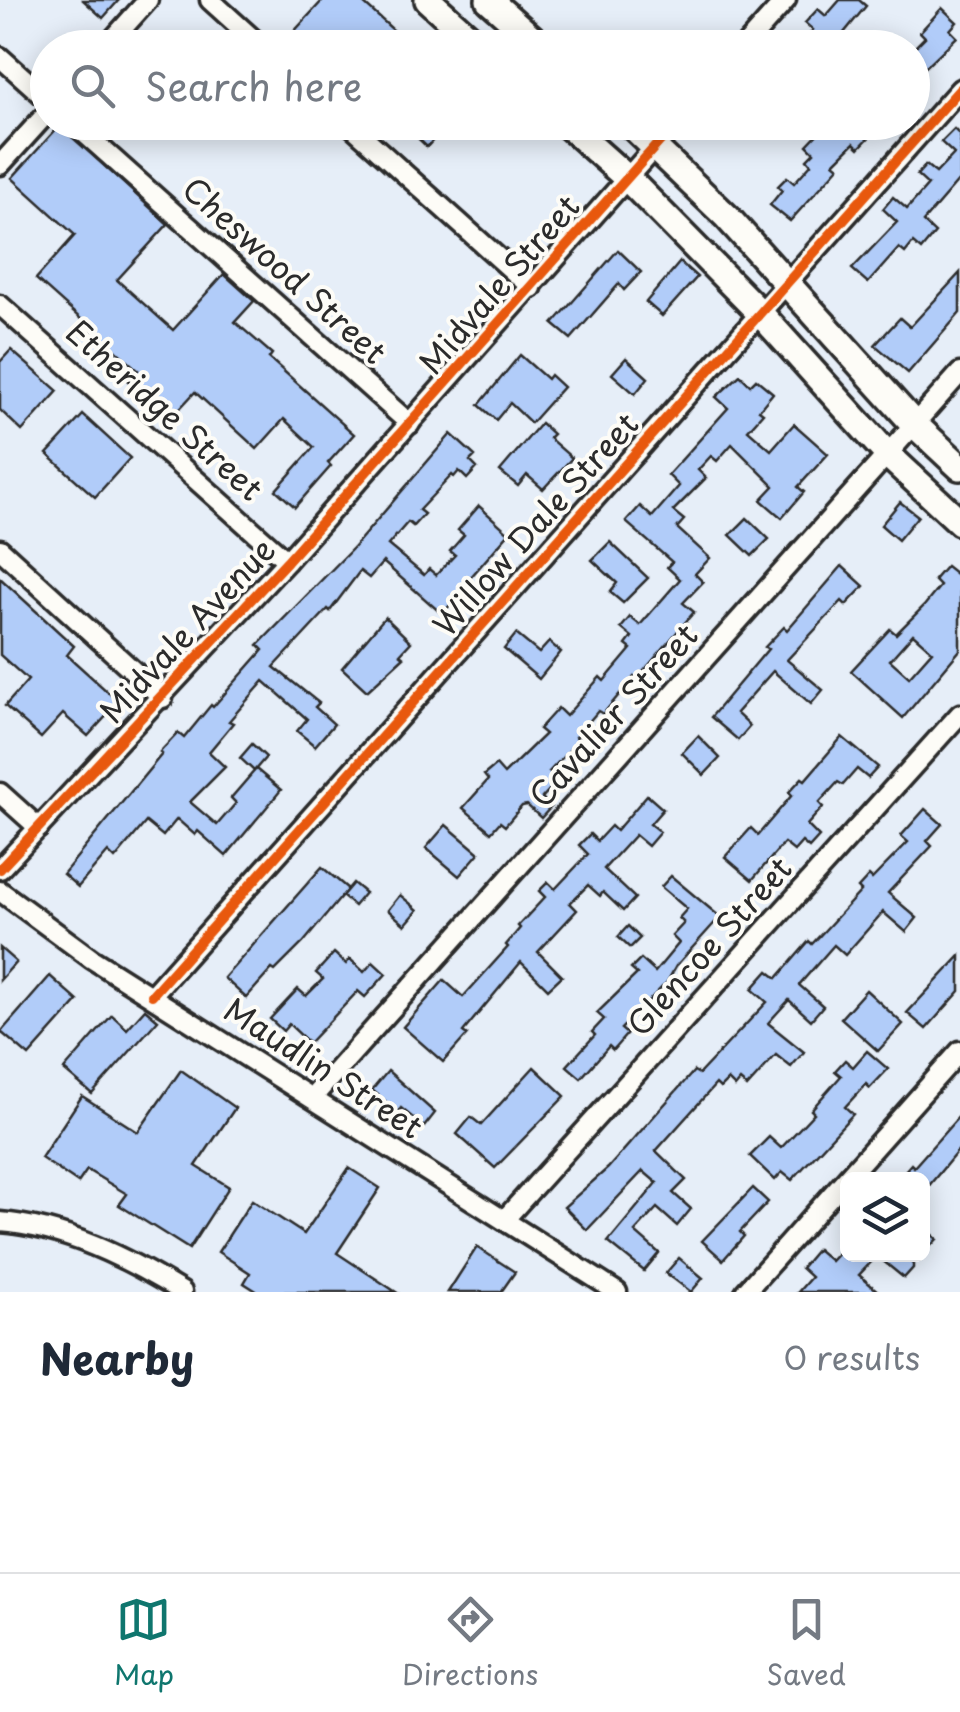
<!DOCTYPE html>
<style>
body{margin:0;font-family:"Playpen Sans",sans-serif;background:#f6f6f7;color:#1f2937}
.controls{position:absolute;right:30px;bottom:30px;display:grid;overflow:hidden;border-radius:15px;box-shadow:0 5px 25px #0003}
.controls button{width:90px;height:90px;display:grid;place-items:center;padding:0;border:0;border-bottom:2px solid #e0e1e3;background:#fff;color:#1f2937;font:50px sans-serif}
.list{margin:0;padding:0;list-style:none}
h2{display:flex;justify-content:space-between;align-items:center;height:130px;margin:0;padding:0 40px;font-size:42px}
h2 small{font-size:32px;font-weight:400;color:#747a83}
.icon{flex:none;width:55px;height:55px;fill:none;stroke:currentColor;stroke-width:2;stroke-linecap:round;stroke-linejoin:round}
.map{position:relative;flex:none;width:960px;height:1292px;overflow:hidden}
.search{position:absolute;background:#fff;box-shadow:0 5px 25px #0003;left:30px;right:30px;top:30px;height:110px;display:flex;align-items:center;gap:25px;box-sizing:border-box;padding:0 35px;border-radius:55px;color:#747a83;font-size:38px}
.sheet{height:280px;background:#fff}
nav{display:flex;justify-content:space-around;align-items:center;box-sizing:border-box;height:140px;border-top:2px solid #e0e1e3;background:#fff;font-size:28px;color:#747a83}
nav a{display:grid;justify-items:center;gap:5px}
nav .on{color:#0f766e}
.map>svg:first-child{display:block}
.building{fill:#b1ccf9;stroke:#2b2b2b;stroke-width:2.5;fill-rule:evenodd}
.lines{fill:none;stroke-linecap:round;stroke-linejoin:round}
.street-casing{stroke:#2b2b2b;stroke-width:25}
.secondary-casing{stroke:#2b2b2b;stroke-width:32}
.street{stroke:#fdfcf7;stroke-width:18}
.secondary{stroke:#fdfcf7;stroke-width:25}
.cycleway-casing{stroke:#fdfcf7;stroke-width:16}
.cycleway{stroke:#e8590c;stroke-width:10}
.labels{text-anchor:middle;stroke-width:8;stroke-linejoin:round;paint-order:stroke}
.street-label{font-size:32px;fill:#2b2b2b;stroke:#fdfcf7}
</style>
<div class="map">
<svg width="960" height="1292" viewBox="0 0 960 1292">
<rect width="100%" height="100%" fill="#e6eef8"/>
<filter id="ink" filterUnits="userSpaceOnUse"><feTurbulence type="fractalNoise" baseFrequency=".01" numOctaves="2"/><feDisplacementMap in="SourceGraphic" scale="20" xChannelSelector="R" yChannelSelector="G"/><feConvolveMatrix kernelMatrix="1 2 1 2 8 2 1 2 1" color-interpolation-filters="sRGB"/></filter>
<g filter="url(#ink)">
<g class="building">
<path d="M83 0H119L103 18Z"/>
<path d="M323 0H360L413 48H303L290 36Z"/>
<path d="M840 0H859L866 6 844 33 849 38 839 48H798L813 30 805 23 818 9 826 16Z"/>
<path d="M942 8 957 22 950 30 957 37 912 80V50L925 37 920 32Z"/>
<path d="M401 122H449L427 147Z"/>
<path d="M732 122H764L751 138Z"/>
<path d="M846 122H870L877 129 859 148 854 143 834 163 839 167 790 221 770 205 782 190 778 186 787 177 794 183 811 164 807 159 814 152 807 145 826 125 835 134Z"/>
<path d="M60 125 168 224 117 280 173 330 224 274 254 301 235 322 272 354 269 358 354 434 328 463 331 466 295 507 276 490 314 447 284 419 257 449 195 392 170 419 128 381 138 370 36 279 75 235 12 178Z"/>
<path d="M954 129 960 135V179L923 222 935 233 921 250 913 243 905 253 899 248 868 283 852 269 897 222 883 209 893 197 907 209 928 185 917 175 926 165 936 173 954 154 941 142Z"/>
<path d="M618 250 641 272 624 290 619 284 571 339 553 324Z"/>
<path d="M680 262 697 277 662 316 646 302Z"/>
<path d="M960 273V313L908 373 875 345 900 318 910 327Z"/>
<path d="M11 350 58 391 22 431 0 410V362Z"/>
<path d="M520 355 547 379 550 375 563 387 531 423 510 403 496 420 479 405Z"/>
<path d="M626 358 648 378 635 394 612 374Z"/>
<path d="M740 375 750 385 756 379 773 393 759 410 763 413 748 430 771 450 794 424 828 454 798 487 804 492 782 518 761 500 774 486 732 444 717 461 711 456 698 470 706 478 673 511 684 520 677 528 710 558 695 574 703 582 683 603 694 612 637 679 634 677 603 714 598 711 576 737 579 740 549 772 558 780 542 798 551 807 541 818 527 805 522 806 505 826 500 822 491 832 463 808 488 780 484 775 496 765 504 774 545 734 539 729 558 708 566 716 600 677 604 681 631 649 626 645 632 637 621 628 630 617 640 625 680 579 667 567 672 562 626 522 640 506 652 517 679 486 668 475 728 408 716 397Z"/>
<path d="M83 415 130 458 95 497 47 454Z"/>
<path d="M541 423 553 434 549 438 572 458 543 489 527 475 518 486 500 471Z"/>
<path d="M451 434 475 456 470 461 477 468 467 479 459 471 454 477 452 475 419 510 424 514 413 526 408 522 388 545 424 575 429 569 436 575 455 555 450 551 464 535 458 530 479 506 509 533 457 593 459 595 442 614 383 562 369 578 360 571 330 611 328 609 274 667 319 703 315 707 334 724 315 746 297 731 307 719 264 681 229 721 233 723 209 752 225 767 190 802 217 825 236 803 231 798 256 769 281 790 226 856 198 831 195 835 177 819 163 836 146 822 115 859 108 852 78 887 63 874 162 754 160 752 178 733 184 738 211 705 213 707 263 650 258 645 353 548Z"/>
<path d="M900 502 918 516 898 540 881 525Z"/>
<path d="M747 518 769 539 752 556 730 535Z"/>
<path d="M610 542 648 578 623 603 610 592 617 583 592 560Z"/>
<path d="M842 566 864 586 846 605 842 601 787 660 823 690 811 704 773 671 736 713 750 726 738 740 711 717 768 649 765 647 784 627 787 630Z"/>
<path d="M946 566 960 577V650L903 718 851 671 890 629 896 634 924 606 940 586 934 580ZM913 634 932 651 909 677 890 660Z"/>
<path d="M0 578 74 646 67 655 119 702 88 736 63 714 41 738 5 706 28 680 0 655Z"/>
<path d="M385 617 411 642 400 654 404 657 367 691 342 668Z"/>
<path d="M516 634 539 653 549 642 561 652 539 679 504 649Z"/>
<path d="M698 736 720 758 704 775 682 753Z"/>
<path d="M842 737 878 767 868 778 857 769 843 785 838 782 819 803 823 807 807 825 819 837 809 848 802 842 794 851 784 843 752 880 725 857 751 828 758 835 792 795 789 792 802 778 805 780Z"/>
<path d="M252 744 266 757 254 771 240 758Z"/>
<path d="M647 795 663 809 650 824 660 832 648 846 635 835 604 869 635 898 623 911 603 892 600 896 588 885 570 903 577 910 538 952 562 976 548 989 521 962 463 1032 467 1035 443 1062 403 1027 444 980 463 997 508 947 506 945 520 928 518 926 545 897 539 891 548 882 555 889 588 854 579 845 590 834 597 841 611 826 616 831Z"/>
<path d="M925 809 942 824 927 841 932 846 888 893 917 918 906 932 883 912 845 955 834 945 799 985 823 1006 811 1020 789 1000 768 1023 804 1052 791 1067 776 1055 747 1087 740 1081 735 1087 728 1080 720 1088 716 1084 656 1151 686 1180 673 1193 691 1209 677 1226 657 1208 635 1232 659 1253 644 1271 608 1242 657 1183 643 1171 587 1230 564 1207 608 1168 694 1071 699 1074 767 1002 752 989 768 971 777 978 809 941 812 944 861 891 858 888 869 876 872 879 908 842 901 836Z"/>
<path d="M446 825 479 853 459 876 426 848Z"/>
<path d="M322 867 348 889 303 943 275 971 272 969 246 998 224 978Z"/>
<path d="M671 876 720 917 676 966 667 982 621 1029 627 1034 613 1050 609 1046 581 1078 567 1066 595 1035 592 1032 604 1019 597 1013 637 974 631 969 641 959 655 972 679 943 672 936 684 923 679 918 687 909 661 887Z"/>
<path d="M353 883 365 893 354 906 342 896Z"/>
<path d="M400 895 418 910 405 925 388 910Z"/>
<path d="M628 926 640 938 630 948 618 937Z"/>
<path d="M0 948 16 962 0 980Z"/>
<path d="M334 953 346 964 350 959 364 972 373 962 386 974 365 997 358 991 309 1043 289 1024 283 1031 270 1019 298 989 306 996 323 979 316 973Z"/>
<path d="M960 956V991L926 1029 907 1013Z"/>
<path d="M50 976 78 1001 29 1056 1 1032Z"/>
<path d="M866 990 903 1024 878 1051 841 1018Z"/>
<path d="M145 1009 158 1020 92 1094 64 1070 112 1015 127 1029Z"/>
<path d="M867 1051 888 1069 870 1088 866 1084 845 1107 853 1114 792 1180 782 1172 775 1180 750 1156 769 1137 781 1148 814 1113 811 1110 841 1076 835 1071 845 1060 853 1067Z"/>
<path d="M534 1067 565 1096 495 1168 457 1134 471 1117 481 1125Z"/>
<path d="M181 1070 235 1108 196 1166 229 1187 189 1249 119 1205 127 1194 87 1170 78 1183 41 1158 82 1096 138 1132Z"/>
<path d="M388 1071 435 1113 424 1127 401 1108 398 1112 372 1090Z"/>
<path d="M960 1115V1148L922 1194V1180H897L911 1164 914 1167Z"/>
<path d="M349 1168 380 1188 337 1253 396 1292H258L244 1283 250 1273 218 1252 252 1200 304 1234Z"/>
<path d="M753 1188 768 1202 740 1232 744 1236 723 1260 702 1241Z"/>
<path d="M922 1226 937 1239 922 1255Z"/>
<path d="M848 1243V1254H902L913 1264V1268L904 1278 877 1256 859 1275 879 1292H798L811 1277 801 1268 817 1249 831 1261Z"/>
<path d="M477 1247 515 1272 501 1292H448Z"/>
<path d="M679 1258 703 1278 691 1292 666 1273Z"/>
</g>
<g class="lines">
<defs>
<g id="street">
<path d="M210 0 263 48"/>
<path d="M105 48 148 0"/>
<path d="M743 48 786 0"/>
<path d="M0 57 48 100"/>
<path d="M72 122 410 424"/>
<path d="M347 122 532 288"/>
<path d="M0 165 48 112"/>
<path d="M0 305 287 561"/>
<path d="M0 549 163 698"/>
<path d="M0 793 39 828"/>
<path d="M0 869 287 561 677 122"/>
<path d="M0 891 92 959 617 1292"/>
<path d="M152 995 960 89"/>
<path d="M312 1098 960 373"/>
<path d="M504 1220 960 714"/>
<path d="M0 1222C65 1227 127 1258 182 1292"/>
<path d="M745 1292 960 1051"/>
</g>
<g id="secondary">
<path d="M428 0 481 48"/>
<path d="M489 0 543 48"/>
<path d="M564 122 627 178 759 312 888 455 960 522"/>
<path d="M628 122 727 217 914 424 960 467"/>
</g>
</defs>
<use href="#street" class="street-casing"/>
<use href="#secondary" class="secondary-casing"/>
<use href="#street" class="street"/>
<use href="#secondary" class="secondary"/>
<defs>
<g id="cycleway">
<path d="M0 869 287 561 677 122"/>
<path d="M152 995 960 89"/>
</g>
</defs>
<use href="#cycleway" class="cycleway-casing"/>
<use href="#cycleway" class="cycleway"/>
</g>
</g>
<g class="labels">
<g class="street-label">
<text transform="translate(284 271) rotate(42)" y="11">Cheswood Street</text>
<text transform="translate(500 285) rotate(-49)" y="11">Midvale Street</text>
<text transform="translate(164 411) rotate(42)" y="11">Etheridge Street</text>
<text transform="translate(536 525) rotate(-48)" y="11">Willow Dale Street</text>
<text transform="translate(188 631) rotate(-47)" y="11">Midvale Avenue</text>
<text transform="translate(614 716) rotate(-48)" y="11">Cavalier Street</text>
<text transform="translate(710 947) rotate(-48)" y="11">Glencoe Street</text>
<text transform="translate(323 1069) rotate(33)" y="11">Maudlin Street</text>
</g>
</g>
</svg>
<div class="controls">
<button><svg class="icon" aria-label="layers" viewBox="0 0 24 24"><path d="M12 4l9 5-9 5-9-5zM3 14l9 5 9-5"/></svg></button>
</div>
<div class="search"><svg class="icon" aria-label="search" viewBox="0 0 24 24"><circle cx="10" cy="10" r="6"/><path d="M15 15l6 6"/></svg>Search here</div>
</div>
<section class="sheet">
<h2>Nearby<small>0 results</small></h2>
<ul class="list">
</ul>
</section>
<nav>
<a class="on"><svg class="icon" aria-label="map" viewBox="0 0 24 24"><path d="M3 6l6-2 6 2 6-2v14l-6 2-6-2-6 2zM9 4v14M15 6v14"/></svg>Map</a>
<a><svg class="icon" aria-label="directions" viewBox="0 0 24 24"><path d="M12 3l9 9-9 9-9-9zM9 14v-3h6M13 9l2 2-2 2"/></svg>Directions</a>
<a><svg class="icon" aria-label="saved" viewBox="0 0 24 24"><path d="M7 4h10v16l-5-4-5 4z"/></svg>Saved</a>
</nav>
